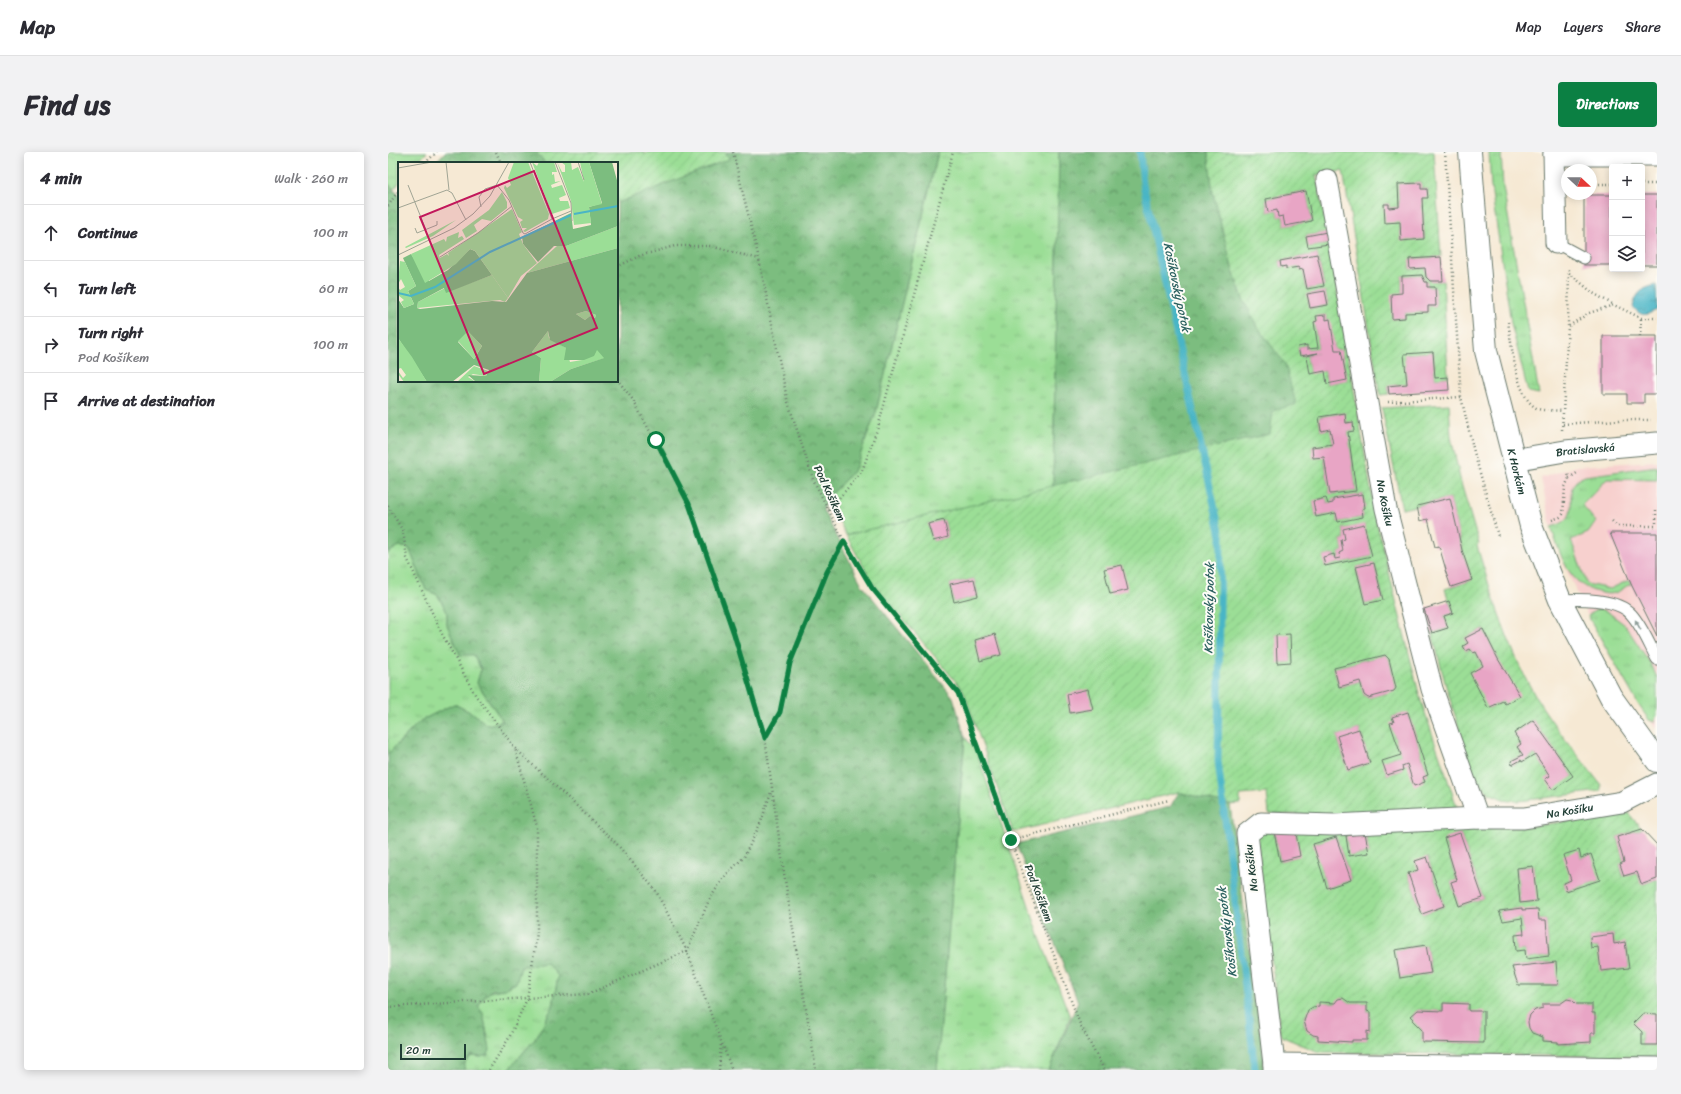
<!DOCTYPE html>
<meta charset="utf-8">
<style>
body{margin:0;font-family:Sriracha,sans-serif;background:#f2f2f3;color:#2b2b33}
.controls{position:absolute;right:12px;top:12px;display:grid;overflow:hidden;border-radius:4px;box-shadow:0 2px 10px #0003}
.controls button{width:36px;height:36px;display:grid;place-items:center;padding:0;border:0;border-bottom:1px solid #e1e1e2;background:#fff;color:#2b2b33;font:20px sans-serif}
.compass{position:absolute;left:1173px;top:12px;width:36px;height:36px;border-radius:50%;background:#fff;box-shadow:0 2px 10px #0003;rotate:112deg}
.scale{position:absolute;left:12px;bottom:10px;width:66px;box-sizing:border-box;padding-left:4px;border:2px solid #1f3d34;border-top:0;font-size:11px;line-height:14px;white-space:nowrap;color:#1f3d34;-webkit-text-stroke:3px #fdfcf7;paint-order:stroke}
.stop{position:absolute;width:12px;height:12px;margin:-9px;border:3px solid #0b8043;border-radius:50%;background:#fff}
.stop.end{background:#0b8043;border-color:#fff;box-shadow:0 1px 4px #0008}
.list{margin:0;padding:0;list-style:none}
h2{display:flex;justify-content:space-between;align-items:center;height:52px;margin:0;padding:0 16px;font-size:17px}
h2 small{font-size:13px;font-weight:400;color:#7c7c81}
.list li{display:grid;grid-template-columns:26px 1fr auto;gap:12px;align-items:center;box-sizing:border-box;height:56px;padding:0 16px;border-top:1px solid #e1e1e2}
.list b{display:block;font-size:15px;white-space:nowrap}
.list p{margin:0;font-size:13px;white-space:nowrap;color:#7c7c81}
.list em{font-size:13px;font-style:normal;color:#7c7c81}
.icon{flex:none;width:22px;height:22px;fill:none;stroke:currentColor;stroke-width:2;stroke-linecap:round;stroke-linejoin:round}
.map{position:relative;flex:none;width:1269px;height:918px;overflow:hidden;border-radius:4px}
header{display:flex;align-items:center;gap:24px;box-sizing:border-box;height:56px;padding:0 20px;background:#fff;border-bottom:1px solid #e1e1e2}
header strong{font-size:19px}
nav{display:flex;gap:22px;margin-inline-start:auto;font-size:14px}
.intro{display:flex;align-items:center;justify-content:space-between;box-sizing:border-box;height:96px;padding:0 24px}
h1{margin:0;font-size:28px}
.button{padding:10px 18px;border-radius:4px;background:#0b8043;color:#fff;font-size:14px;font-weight:700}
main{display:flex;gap:24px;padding:0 24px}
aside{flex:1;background:#fff;border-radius:4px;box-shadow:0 2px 10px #0003}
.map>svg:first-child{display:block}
.built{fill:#f7d0ce}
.grass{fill:url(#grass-tufts);stroke:#5d8e65}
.forest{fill:url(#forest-crowns);stroke:#4e7d5a}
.garden{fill:url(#garden-furrows);stroke:#5d8e65;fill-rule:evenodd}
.water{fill:url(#water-ripples);stroke:#34797d}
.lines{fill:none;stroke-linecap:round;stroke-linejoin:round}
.stream{stroke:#49b5c6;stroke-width:7}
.building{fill:#e8a5c5}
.lane-casing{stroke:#6a796c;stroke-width:13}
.street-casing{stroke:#6a796c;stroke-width:23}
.secondary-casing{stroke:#6a796c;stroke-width:24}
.path{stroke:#6a796c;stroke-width:2.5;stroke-dasharray:1 3;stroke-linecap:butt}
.lane{stroke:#fff;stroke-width:11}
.street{stroke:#fff;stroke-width:21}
.secondary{stroke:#fff;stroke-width:22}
.oneway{fill:#8f9e9a}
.route{stroke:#0b8043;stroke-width:5}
.labels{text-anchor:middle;stroke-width:4;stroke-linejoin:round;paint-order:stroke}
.street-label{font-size:11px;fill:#1f3d34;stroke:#fdfcf7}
.water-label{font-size:12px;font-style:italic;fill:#2c6160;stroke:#fdfcf7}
.inset-river{fill:none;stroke:#49b5c6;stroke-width:2}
.inset-road{fill:none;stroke:#a0a494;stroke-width:1}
.view{fill:#c2185b;fill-opacity:0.15;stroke:#c2185b;stroke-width:2}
.inset-edge{fill:none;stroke:#1f3d34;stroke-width:2}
</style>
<header>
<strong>Map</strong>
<nav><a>Map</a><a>Layers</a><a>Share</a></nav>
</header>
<div class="intro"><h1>Find us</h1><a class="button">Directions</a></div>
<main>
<aside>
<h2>4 min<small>Walk · 260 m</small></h2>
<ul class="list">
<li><svg class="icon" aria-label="ahead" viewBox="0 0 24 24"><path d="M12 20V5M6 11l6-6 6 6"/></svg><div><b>Continue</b></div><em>100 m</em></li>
<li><svg class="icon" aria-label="left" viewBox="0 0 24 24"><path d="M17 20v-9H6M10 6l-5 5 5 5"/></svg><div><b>Turn left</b></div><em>60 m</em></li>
<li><svg class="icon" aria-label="right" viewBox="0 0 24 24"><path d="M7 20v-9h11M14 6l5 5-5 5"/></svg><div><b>Turn right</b><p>Pod Košíkem</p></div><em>100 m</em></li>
<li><svg class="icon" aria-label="arrive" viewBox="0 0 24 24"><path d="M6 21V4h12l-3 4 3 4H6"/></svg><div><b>Arrive at destination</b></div></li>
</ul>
</aside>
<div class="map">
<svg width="1269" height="918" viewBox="0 0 1269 918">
<defs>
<pattern id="grass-tufts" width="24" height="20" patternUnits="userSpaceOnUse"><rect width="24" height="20" fill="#9bde96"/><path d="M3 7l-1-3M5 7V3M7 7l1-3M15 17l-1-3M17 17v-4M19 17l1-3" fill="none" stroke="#85bf82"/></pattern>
<pattern id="forest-crowns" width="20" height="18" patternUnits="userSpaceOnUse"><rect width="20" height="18" fill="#7cbd7f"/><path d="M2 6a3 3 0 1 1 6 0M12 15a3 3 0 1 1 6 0" fill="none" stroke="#659b69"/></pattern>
<pattern id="garden-furrows" width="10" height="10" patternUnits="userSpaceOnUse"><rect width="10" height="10" fill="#9bde96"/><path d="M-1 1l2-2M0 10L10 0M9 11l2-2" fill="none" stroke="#85bf82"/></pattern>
<pattern id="water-ripples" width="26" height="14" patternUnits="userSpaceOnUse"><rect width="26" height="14" fill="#49b5c6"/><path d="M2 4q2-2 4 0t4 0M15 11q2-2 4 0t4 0" fill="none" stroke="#3c94a2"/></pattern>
</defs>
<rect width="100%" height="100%" fill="#fdfcf7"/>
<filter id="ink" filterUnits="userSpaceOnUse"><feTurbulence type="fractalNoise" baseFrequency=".025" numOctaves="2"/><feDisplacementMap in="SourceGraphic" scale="8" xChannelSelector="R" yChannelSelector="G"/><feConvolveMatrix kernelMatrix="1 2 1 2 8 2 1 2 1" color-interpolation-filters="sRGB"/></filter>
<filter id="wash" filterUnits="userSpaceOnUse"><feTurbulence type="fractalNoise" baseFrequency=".012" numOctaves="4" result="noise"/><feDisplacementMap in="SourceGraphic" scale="16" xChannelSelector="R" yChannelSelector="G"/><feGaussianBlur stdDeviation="0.9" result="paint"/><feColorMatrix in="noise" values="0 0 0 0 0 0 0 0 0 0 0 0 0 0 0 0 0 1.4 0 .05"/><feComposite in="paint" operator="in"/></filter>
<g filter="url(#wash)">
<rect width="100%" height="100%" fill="#f6e9d4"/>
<path class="built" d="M1269 309V578L1250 552 1217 496 1200 464 1176 413 1163 375 1153 326 1189 314Z"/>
<g class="grass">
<path d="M0 0H39L29 11H11V31L6 37 0 32Z"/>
<path d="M550 0H671L665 335 458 383 440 346 467 317 488 260Z"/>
<path d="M1101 0H1113L1115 35 1151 242 1140 240 1123 171 1103 35Z"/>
<path d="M1269 314V328L1219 327 1194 353 1208 370 1200 381 1183 388 1199 432 1222 437 1241 428 1243 432C1237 434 1233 439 1227 441 1220 443 1213 441 1206 439 1178 429 1172 400 1163 375 1168 373 1174 372 1178 368 1191 355 1172 333 1197 324Z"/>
<path d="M11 394 21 396 38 438 50 443 59 460V473L86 503 93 517 89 531 115 570 99 573 86 562 66 552 32 569 0 602V401Z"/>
<path d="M1207 458 1212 457 1220 460 1237 473 1264 514 1269 526V563L1266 570 1261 568 1250 552 1200 464Z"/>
<path d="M577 585 589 601 652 786 682 865 661 918H549Z"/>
<path d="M159 811 170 824 165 854 148 886 120 918H76L77 911 83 904 93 905 101 893 95 862 90 855C99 840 100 839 117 837L133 814Z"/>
</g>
<g class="forest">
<path d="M57 0H148L157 11H47Z"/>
<path d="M338 0H550L488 260 467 317 440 346 435 358 474 433 565 545 577 585 549 918H120L148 886 165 854 170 824 159 811 133 814 128 831 117 837 104 838 96 845 90 855 95 861 101 893 102 898 100 903 93 905 83 904 77 911 76 918H0V602L32 569 66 552 86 562 99 573 115 569 89 531 93 517 86 503H72L59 473V460L50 443 38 438 21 396 11 394 0 401V32L11 43V229H229V51L341 7Z"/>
<path d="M671 0H820L825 41 845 119 855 147 869 174 897 212 909 252 882 282 665 335Z"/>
<path d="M791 640 842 653 876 907V918H661L690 850 628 692 782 655Z"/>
</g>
<g class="garden">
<path d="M148 0H255L256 2 261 0H338L341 7 229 51V11H157Z"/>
<path d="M820 0H1046L1053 105 1022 107V117L1037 116 1038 125 1042 129H1055L1060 225 1047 226 1045 200 1017 202 1019 232 1000 234 1001 242 992 243 955 19 928 23 939 80 918 84 921 95 941 92 988 368 1032 546 1070 658 991 663 881 662 879 641 852 643V652L842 653 791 640 625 680 575 538 484 430 458 383 882 282 885 259 908 252 897 212 869 174 855 147 845 119 825 41ZM1033 31V37H1039L1040 45 1034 46 1036 87 1013 88 1012 70 996 52H1001V56L1011 55 1010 32ZM918 39 924 69 897 74 895 64 890 65 889 58 880 60 878 47ZM929 102 936 134 919 137 915 117 911 118V115H893L892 109ZM1034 123 1037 130H1039V135H1047L1048 154H1040V160L1017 161V166L1004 167 1014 141V124ZM937 139 940 153 922 156 920 142ZM938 163V168L941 167 947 198H953L959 228 939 232 937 219 922 221 919 204 930 201 912 204 910 195 918 193 919 197 930 196 926 170 929 169V164ZM956 261 958 271 964 270 966 279 960 280 968 339 942 342 936 305 926 306 924 295 945 292 942 277 933 279 931 265ZM975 342 977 356 974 357 975 365 950 370 948 361 928 365 925 349 938 346 940 352 945 351V347ZM556 368 560 385 545 389 540 372ZM976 373 984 404 937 414 936 405 946 402 947 407 952 406 951 401 955 399 953 388 957 387 955 377ZM986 411 995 447 977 452 968 415ZM586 427 590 444 566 450 562 432ZM607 482 613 503 593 509 587 488ZM902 483 903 510H889ZM997 503 1001 507 1008 536 1006 539 980 546 976 543 972 529 951 535 946 516ZM700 537 704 557 683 561H682ZM1020 561 1040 623 1035 625 1037 630 1019 612 1014 614 1015 618 999 623 995 609 1013 603 1003 572 1006 570 1004 565ZM971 577 982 611 960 618 949 584Z"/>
<path d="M1061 252 1063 285 1073 331 1091 392 1089 394C1104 444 1120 495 1146 542 1165 574 1190 603 1213 633V639L1131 649 1115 647 1101 641 1091 630 1082 612 1058 534 1044 481 1060 476 1056 464 1065 461 1057 437 1084 428 1074 398 1062 346 1014 357 994 256ZM1095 477 1110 507 1117 552 1115 549 1100 556 1095 514 1088 500 1085 501 1082 497 1078 499 1075 494 1080 491 1077 486ZM1145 568 1185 624 1158 627 1162 624 1147 602 1134 610 1133 608 1125 613 1123 609 1135 603 1129 595 1133 592 1126 581Z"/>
<path d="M1240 661 1254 677 1229 685 1236 710 1232 712 1235 724 1249 720 1253 731 1255 732 1269 727V862L1254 880V893H1269V905L931 900 895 885 892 880 869 684 885 675 892 709 911 704 907 676 953 678 958 684 962 704 981 701 977 681 994 677 1138 675ZM1072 681 1095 746 1071 754 1063 730 1069 728 1056 687ZM948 685 963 728 939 736 926 692ZM1191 698 1193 706 1203 702 1211 728 1179 739 1176 731 1183 728ZM1039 705 1056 754 1034 762 1020 721 1030 718ZM1145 714 1148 749 1132 751 1129 716ZM1133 756 1134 758 1151 768H1158L1161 804 1139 807 1137 798 1128 799 1127 784 1136 782 1134 766 1115 768 1111 759ZM1225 782 1226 792 1237 791 1241 815 1214 819 1210 795 1203 796 1202 785ZM1038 793 1043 821 1012 826 1007 798ZM1167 810 1170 833H1130L1124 815ZM955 846 962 851H979V859L982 860V879H979V888H964V890L931 888 930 884C922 883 916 877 916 869 918 860 922 855 931 854V851H947ZM1179 847 1188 852H1204V861L1207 862V881H1203V890L1170 892V890L1155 889V885L1144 881 1147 858 1155 856 1156 852H1172ZM1055 851 1081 852V859L1096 860V891L1034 890V878L1025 868 1026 867 1023 864 1030 858 1055 859Z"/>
</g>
<path class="water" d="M1268 133 1269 158C1258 163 1254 166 1245 155 1248 141 1254 136 1268 133Z"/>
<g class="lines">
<path class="stream" d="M752 0 755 32 833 384 830 609 867 918"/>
</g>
<g id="blocks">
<g class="building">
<path d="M1033 31V37H1039L1040 46H1034L1036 87 1013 89 1012 70 997 71 996 52H1001V56L1011 55 1010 32Z"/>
<path d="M918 39 924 69 897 74 895 64 890 65 889 58 880 60 878 47Z"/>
<rect x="1196" y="43" width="28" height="70"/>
<rect x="1254" y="43" width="15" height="70"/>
<path d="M939 80 941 92 920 95 918 84Z"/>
<path d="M929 102 936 134 919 137 915 117 911 118V115L898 117V114L893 115 892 109Z"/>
<path d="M1053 105 1055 129H1042L1038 125 1037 116 1022 117 1021 107Z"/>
<path d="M1034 123 1037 130H1039V135H1047L1048 154H1040V160L1017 161V166L1004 167 1003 142 1014 141V124Z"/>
<path d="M937 139 940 153 922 156 919 142Z"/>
<path d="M938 163V168L942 167 947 198H953L959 228 939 232 937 219 922 222 919 204 930 201 912 204 910 195 919 193V197L930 196 926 170 929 169 928 164Z"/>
<path d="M1215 184H1269V242H1256V251H1239V242H1215Z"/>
<path d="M1045 200 1047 226 1060 225 1061 238 1001 242 1000 234 1019 232 1016 202Z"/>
<path d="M957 261 958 271 965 270 966 279 960 280 968 339 942 342 936 305 925 306 924 295 945 292 942 277 933 279 931 265Z"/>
<path d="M975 342 977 356 974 357 975 365 950 370 948 361 928 365 925 349 938 346 940 352 945 351V347Z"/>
<path d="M1062 346 1074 398 1084 428 1063 435 1057 418H1058L1051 394 1047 395 1040 367 1032 369 1029 354Z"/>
<path d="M556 368 560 385 545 389 540 372Z"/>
<path d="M976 372 984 404 937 414 935 405 946 402 947 407 952 406 951 401 955 399 953 388 957 387 955 377Z"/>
<path d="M1222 381H1269V484L1243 432Z"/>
<path d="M986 411 995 448 977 452 968 415Z"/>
<path d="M734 413 740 438 722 442 716 417Z"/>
<path d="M586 427 590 444 566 450 562 432Z"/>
<path d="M1061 449 1065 461 1056 464 1060 476 1044 481 1036 457Z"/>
<path d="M1095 477 1110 507 1132 544 1117 552 1115 549 1100 556 1082 521 1095 514 1088 500 1085 501 1082 497 1078 499 1075 494 1080 491 1077 486Z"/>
<path d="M607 482 613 503 592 509 587 488Z"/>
<path d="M902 482 903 510 889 511 888 483Z"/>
<path d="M997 503 1001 507 1008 536 1006 539 980 546 976 543 972 529 951 535 946 516Z"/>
<path d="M700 537 705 557 682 561 679 542Z"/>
<path d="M1020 560 1040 623 1035 625 1037 630 1026 634 1019 612 1014 614 1015 618 999 623 994 609 1013 603 1002 571 1006 570 1004 565Z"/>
<path d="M1145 568 1185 624 1165 638 1157 627 1162 624 1147 602 1134 610 1133 608 1124 613 1123 609 1135 603 1129 595 1133 592 1126 581Z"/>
<path d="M971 577 982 611 960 618 949 584Z"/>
<path d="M885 675 907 676 912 704 892 709Z"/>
<path d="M1254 677 1269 693V727L1255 732 1253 731 1249 720 1236 724 1232 712 1236 710 1229 685Z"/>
<path d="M977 681 981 701 961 704 958 684Z"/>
<path d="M1072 681 1095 746 1071 754 1063 730 1069 728 1056 686Z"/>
<path d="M948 685 963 728 939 736 925 692Z"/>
<path d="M1191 698 1193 706 1203 702 1212 728 1178 739 1176 731 1183 728 1175 703Z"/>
<path d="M1039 705 1056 754 1034 762 1020 721 1030 718 1027 709Z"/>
<path d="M1145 714 1149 749 1132 751 1129 716Z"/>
<path d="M1134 756V758L1150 757 1151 768H1158L1161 804 1138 807 1137 798 1128 799 1127 783 1136 782 1134 766 1115 769 1111 759Z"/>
<path d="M1225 782 1226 792 1237 790 1241 816 1213 819 1210 795 1203 796 1202 785Z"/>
<path d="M1038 793 1043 821 1012 826 1007 798Z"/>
<path d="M1168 810 1170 833H1130L1124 815Z"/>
<path d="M955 846 962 851H979V859L982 860V880L979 879V888H964V890L930 888V884L925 883 919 879 916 869 920 858 925 855 931 854V850L947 851 950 847Z"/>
<path d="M1179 847 1184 848 1188 852H1204V861H1207V881H1203V890L1170 892V890L1155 889V885L1144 881 1141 876 1140 870 1142 863 1147 858 1155 856V852H1172Z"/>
<path d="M1055 851 1081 852V859H1096V891L1034 890V878L1024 868 1026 867 1023 864 1030 858 1055 859Z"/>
<path d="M1255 861 1269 862V893H1254V880L1245 871Z"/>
</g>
</g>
</g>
<g filter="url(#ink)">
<use href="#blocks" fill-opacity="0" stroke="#6a796c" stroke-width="1"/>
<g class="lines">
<defs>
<g id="lane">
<path d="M1168 91 1196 106"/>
<path d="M1172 448C1192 447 1229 446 1243 462 1254 474 1261 492 1269 507"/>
</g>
<g id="street">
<path d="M1166 0 1168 91"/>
<path d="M1166 3H1269"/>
<path id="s1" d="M939 28 998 357 1044 537 1090 666"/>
<path id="s2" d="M1125 308 1177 299 1269 291"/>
<path id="s3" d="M886 912 859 682 873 671 946 673 1090 666H1136L1234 650 1269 632"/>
<path d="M886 918V912L1269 916"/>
</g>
<g id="secondary">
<path id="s4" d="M1082 0 1098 199 1143 374 1172 448 1223 545 1269 609"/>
</g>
</defs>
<use href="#lane" class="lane-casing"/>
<use href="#street" class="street-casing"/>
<use href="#secondary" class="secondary-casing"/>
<g class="path">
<path d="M108 0 113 11"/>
<path d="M345 0 371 107 399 247 425 327 456 389 484 436 570 541 620 682 692 872 716 918"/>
<path d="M1057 0 1073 245 1086 300 1110 384"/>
<path d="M37 11 49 0"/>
<path d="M1203 32H1224"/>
<path d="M1254 32H1269"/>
<path d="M0 54 11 38"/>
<path d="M229 115 251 104 287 94H322L371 107"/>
<path d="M1181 121 1205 141 1226 153"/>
<path d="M1120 170C1124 192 1127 246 1150 257 1156 259 1167 258 1175 259"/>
<path d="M1181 174 1201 161 1226 153 1253 166H1269"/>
<path d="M1252 184 1253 166"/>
<path d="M229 227 245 248 301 352 346 482 377 586 397 728 428 918"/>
<path d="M1000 250 1073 245"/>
<path d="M1175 272 1230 268H1263"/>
<path d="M1174 278 1180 174 1181 117"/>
<path d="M1181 326 1189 321"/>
<path d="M0 354 15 379 19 406 54 482 88 544 127 596 228 691 268 739 299 799 344 918"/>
<path d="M441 358 474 319 490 275 565 0"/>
<path d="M1268 358V374"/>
<path d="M1164 368 1172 365 1175 362 1177 335 1181 326 1180 320"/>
<path d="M1224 369 1229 374H1269"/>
<path d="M377 585 392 560 402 511 439 420 456 389"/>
<path d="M623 688 781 648"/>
<path d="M0 855 200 842 299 799 322 746 338 723 356 705 373 670 383 640"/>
<path d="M101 918 121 886 139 847 149 781V675L127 596"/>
<path d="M331 918 333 891"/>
</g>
<use href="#lane" class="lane"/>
<use href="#street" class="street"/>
<use href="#secondary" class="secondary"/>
</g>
<defs><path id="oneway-solid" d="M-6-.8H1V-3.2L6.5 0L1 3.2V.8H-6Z"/></defs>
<use class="oneway" href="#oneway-solid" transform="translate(1250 473) rotate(-119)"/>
</g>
<g class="lines" filter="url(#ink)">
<path class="route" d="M268 288 301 352 346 482 377 586 392 560 402 511 439 420 456 389 484 436 570 541 623 688"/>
</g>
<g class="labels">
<g class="street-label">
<text dy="4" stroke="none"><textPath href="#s2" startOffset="73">Bratislavská</textPath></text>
<text dy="4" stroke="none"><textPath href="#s4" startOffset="324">K Horkám</textPath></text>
<text transform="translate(442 341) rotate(65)" y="4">Pod Košíkem</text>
<text dy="4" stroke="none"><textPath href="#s1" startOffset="328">Na Košíku</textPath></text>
<text dy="4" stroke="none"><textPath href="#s3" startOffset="559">Na Košíku</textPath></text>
<text transform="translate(863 716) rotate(-97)" y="4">Na Košíku</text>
<text transform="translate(651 741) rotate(69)" y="4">Pod Košíkem</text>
</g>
<g class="water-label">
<text transform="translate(789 135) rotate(78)" y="4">Košíkovský potok</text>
<text transform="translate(821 456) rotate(-89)" y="4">Košíkovský potok</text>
<text transform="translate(839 780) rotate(-97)" y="4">Košíkovský potok</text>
</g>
</g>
<g transform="translate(10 10)">
<rect width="220" height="220" fill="#f6e9d4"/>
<path d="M58 58 35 74 8 86 7 85ZM220 64V86L129 111 159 84H168ZM94 113 110 136 107 140 102 138 19 146 20 140 47 126 48 130ZM188 149 198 153 197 156 192 154 187 158 178 152ZM150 169 151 176 168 186 172 200 184 198 199 187 207 196 173 207 152 220H141L143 196 134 190ZM76 204 90 209 88 214 75 212 70 215 78 220H59Z" fill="#9bde96"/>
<path d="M191 0H214L220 22V64L168 84H156L140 100 125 82 124 75 173 51 175 67 193 63 191 45 204 41ZM220 86V220H152L173 207 206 196 199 188 196 194 186 198H166L168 186 152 178 150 169 134 190 143 196 141 220H78L70 213 88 214 91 208 76 203 54 220H29L0 176V137L6 146 16 142 10 129 18 124 5 96 13 92 31 119 50 108 72 87 77 89 94 113 48 131 46 126 20 140 19 146 22 147 94 139 108 140 129 111ZM188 149 198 153 197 156 192 154 187 158 178 152ZM70 170 84 184 76 197 60 180Z" fill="#7cbd7f" fill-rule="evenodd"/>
<path d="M116 0H130L151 52 150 57 127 70 125 69 129 66H124L122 60 125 58 120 55 106 26 107 23 109 26 113 23 110 16ZM134 0 139 4 141 0H156L159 10H154V13L156 12 157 20 163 19 153 23 154 26 164 23 168 33 161 36 162 39H170L172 46 154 52ZM159 0 164 10H167V3L163 0H173L174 8 180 5 186 20 182 0H191L204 42 191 45 193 61 176 63 173 39ZM104 30 109 40V46L93 59 84 57 76 63 79 69 68 76 64 68 91 48ZM114 47 124 70 121 72 125 82 139 101 123 114 110 136 77 89 72 87 58 102 27 121 13 92 46 77 48 80 49 75 61 70 60 76 64 74 66 77 41 93 42 96 49 92 51 94 50 91ZM2 99 7 100 18 124 10 129 16 142 6 146 3 140 6 138 0 133V125L2 128 7 125 3 117 0 122ZM70 169 84 184 76 197 60 179ZM0 176 14 195 29 220H6L0 212V209L5 216 8 213 3 206 0 207Z" fill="#9bde96"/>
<path class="inset-river" d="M176 52 220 44M0 131 13 134 37 125 92 90 173 53"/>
<path class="inset-road" d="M48 0 51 28M132 0 154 57 173 49M157 0 173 41 174 59M180 0 186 18M0 6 34 0M10 23 28 68M83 45 81 35 87 27 99 23 111 38 125 71 127 72 154 57M0 46 49 28 54 31 68 58M17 66 19 71 39 63V59M0 93 56 66 75 52 92 34 111 0M42 95 80 71 114 44"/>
<path class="view" d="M136 9 199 166 86 212 22 55Z"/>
<rect width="220" height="220" class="inset-edge"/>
</g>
</svg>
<div class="controls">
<button>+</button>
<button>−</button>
<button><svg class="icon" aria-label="layers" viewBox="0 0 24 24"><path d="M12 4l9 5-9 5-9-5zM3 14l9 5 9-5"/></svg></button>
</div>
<svg class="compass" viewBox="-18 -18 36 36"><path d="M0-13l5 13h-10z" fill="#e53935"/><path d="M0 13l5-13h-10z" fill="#7c7c81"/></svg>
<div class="scale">20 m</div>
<div class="stop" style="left:268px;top:288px"></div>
<div class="stop end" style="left:623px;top:688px"></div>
</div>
</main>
